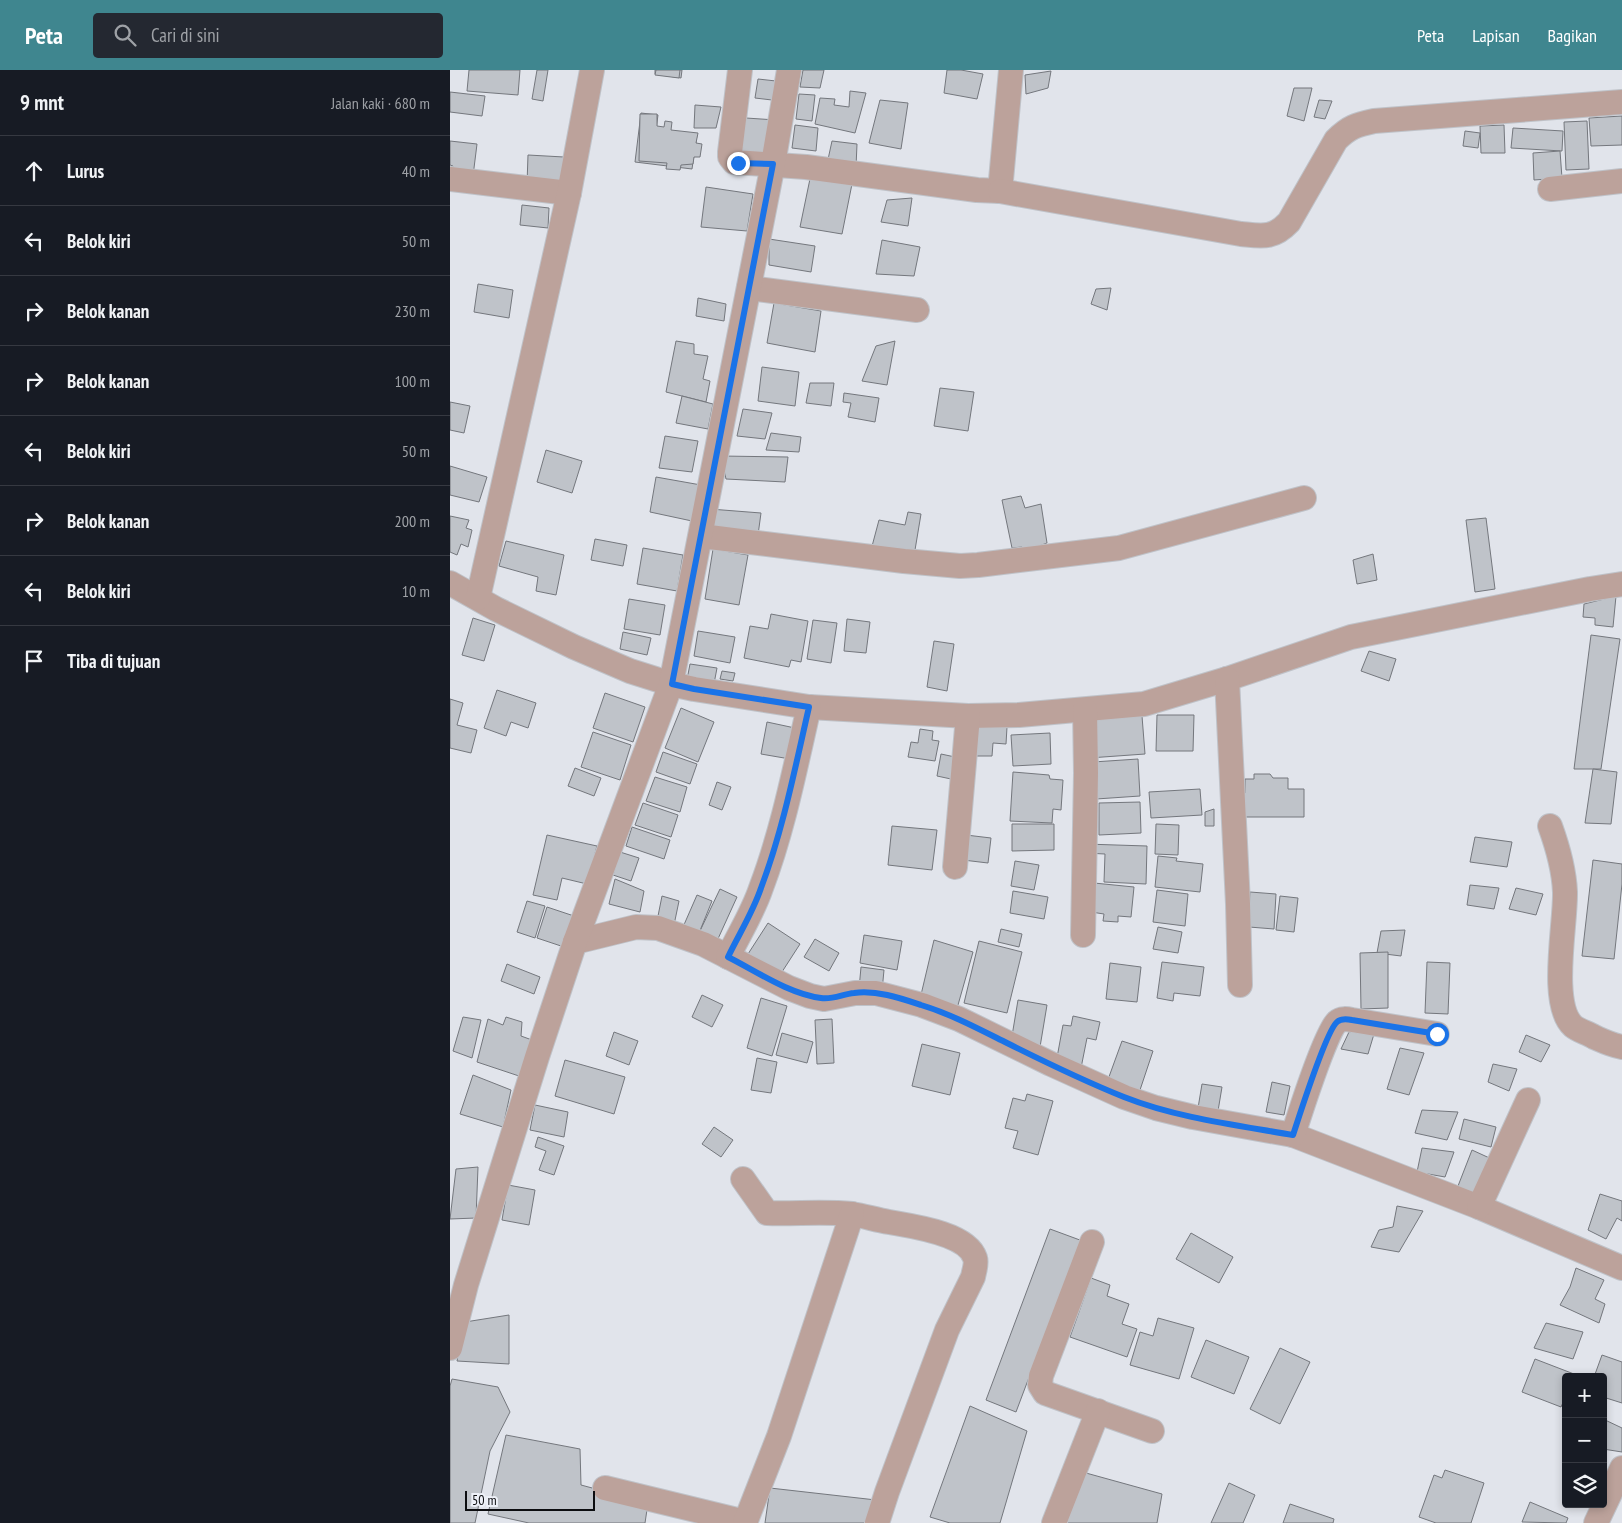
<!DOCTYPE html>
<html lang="id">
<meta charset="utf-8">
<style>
body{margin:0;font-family:"PT Sans Narrow",sans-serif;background:#242831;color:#f1f3f6}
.controls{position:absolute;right:15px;bottom:15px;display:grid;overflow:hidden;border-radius:5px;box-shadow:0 2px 8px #0003}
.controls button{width:45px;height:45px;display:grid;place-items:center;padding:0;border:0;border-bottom:1px solid #363941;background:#171b24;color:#f1f3f6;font:25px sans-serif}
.scale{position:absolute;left:15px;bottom:12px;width:130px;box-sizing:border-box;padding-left:5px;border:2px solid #0c0d10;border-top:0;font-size:14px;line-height:18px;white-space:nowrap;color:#0c0d10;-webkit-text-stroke:4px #eef1f8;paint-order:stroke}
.stop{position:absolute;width:15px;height:15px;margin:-11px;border:4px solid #1a73e8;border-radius:50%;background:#fff}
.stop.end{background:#1a73e8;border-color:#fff;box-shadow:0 1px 5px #0008}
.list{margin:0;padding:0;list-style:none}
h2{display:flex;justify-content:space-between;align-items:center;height:65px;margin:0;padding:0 20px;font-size:21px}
h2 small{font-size:16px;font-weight:400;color:#9ea1a6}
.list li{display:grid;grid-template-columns:32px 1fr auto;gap:15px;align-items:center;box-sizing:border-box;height:70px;padding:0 20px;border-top:1px solid #363941}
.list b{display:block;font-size:19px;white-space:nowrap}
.list em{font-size:16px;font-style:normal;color:#9ea1a6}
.icon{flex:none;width:28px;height:28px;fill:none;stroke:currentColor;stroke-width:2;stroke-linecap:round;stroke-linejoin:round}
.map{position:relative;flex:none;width:1172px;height:1453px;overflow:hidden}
header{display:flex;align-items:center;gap:30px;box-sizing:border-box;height:70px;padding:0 25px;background:#3f868f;color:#fff}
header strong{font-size:24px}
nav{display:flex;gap:28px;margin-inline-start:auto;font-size:18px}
.search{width:350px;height:45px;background:#242831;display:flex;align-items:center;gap:12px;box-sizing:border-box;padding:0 18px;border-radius:5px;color:#9ea1a6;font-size:19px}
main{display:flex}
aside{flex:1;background:#171b24}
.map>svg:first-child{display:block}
.building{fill:#bfc3c9;stroke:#74777d}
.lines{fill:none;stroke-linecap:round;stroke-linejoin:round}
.minor-casing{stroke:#bfc2c8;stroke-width:26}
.minor{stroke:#bca29b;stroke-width:24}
.route{stroke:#1a73e8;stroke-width:6}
</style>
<header>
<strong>Peta</strong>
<div class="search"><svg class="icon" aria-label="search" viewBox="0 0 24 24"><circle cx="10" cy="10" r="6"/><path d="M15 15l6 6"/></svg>Cari di sini</div>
<nav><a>Peta</a><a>Lapisan</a><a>Bagikan</a></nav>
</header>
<main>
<aside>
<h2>9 mnt<small>Jalan kaki · 680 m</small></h2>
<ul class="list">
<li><svg class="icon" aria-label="ahead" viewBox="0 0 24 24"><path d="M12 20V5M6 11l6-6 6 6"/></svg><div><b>Lurus</b></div><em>40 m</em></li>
<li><svg class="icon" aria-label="left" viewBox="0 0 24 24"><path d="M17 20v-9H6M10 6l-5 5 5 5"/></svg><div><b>Belok kiri</b></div><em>50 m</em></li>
<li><svg class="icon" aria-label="right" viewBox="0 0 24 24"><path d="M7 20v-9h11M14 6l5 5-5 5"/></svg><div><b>Belok kanan</b></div><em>230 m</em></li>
<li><svg class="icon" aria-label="right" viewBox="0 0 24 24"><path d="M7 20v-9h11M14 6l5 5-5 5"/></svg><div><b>Belok kanan</b></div><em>100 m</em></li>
<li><svg class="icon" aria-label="left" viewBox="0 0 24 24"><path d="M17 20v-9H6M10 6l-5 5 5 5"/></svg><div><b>Belok kiri</b></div><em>50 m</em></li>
<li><svg class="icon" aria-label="right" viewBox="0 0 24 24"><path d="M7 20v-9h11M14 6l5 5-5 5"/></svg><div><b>Belok kanan</b></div><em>200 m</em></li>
<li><svg class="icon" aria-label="left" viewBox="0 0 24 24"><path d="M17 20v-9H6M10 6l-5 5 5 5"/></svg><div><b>Belok kiri</b></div><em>10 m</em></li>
<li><svg class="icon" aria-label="arrive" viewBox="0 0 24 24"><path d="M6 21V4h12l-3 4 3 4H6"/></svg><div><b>Tiba di tujuan</b></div></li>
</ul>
</aside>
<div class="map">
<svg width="1172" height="1453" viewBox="0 0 1172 1453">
<rect width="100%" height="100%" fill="#e1e4eb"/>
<g class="building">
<path d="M19 0H70L68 25 17 21Z"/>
<path d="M87 0H98L93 31 82 29Z"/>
<path d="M205 0H232L231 8 205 4Z"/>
<path d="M206 0H230L229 8 205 5Z"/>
<path d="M353 0H374L370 18 350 17Z"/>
<path d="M497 0H511L533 4 527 29 494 23Z"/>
<path d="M601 1 598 18 576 24 575 5Z"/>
<path d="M308 9 326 11 322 30 305 28Z"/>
<path d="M844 18H862L854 51 837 46Z"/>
<path d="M400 21 416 23 405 63 365 54 370 28 385 29 384 35 399 37Z"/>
<path d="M0 22 35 26 32 46 0 42Z"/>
<path d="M349 24 365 25 362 51 346 49Z"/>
<path d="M430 30 458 33 451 79 419 73Z"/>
<path d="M869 30 882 31 875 49 864 47Z"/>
<path d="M245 35 271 37 266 58H244Z"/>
<path d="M191 43 208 45 206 60 247 65 242 99 185 92Z"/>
<path d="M190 44H207V56L214 57 215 51 222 52 221 60 248 63 246 73 252 74 250 87H244L243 94 231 95 230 100 216 99 217 93 189 91Z"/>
<path d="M1172 46V75L1141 76 1139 48Z"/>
<path d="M296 48 326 50 320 87H290Z"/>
<path d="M1137 51 1139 99 1116 100 1114 52Z"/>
<path d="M345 55 368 58 366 81 342 78Z"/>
<path d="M1054 55 1055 83H1031L1030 56Z"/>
<path d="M1063 58 1113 61 1112 81 1061 78Z"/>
<path d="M1015 61 1030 63 1028 78 1013 76Z"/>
<path d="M0 71 27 74 23 106 2 104 3 96 0 95Z"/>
<path d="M382 71 407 74 406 97 377 94Z"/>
<path d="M1110 81 1112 108 1084 110 1083 83Z"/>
<path d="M78 85 114 87 113 116 77 114Z"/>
<path d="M361 104 403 109 392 164 350 157Z"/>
<path d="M256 117 303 124 297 161 251 157Z"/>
<path d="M462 128 458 156 431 152 437 130Z"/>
<path d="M72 135 99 138 98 158 70 155Z"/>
<path d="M319 169 365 176 361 202 319 195Z"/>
<path d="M432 170 470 177 464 206 426 204Z"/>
<path d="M28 214 63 220 59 248 24 242Z"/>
<path d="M661 218 657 240 641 234 646 219Z"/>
<path d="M248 228 276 234 274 251 246 246Z"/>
<path d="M324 233 371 241 365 282 317 273Z"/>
<path d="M226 271 244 274V284L258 286 253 309 260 311 256 332 216 322Z"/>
<path d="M445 271 437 315 412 311 426 276Z"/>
<path d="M312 297 349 302 345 336 308 331Z"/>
<path d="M360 313H384L381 336 356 333Z"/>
<path d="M490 318 524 322 518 361 484 356Z"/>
<path d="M394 323 429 328 425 352 398 347 401 333 393 332Z"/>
<path d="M232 326 263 334 258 359 226 353Z"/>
<path d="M0 332 20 336 14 363 0 360Z"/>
<path d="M293 339 322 343 315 369 287 366Z"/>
<path d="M321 363 351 367 349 382 316 380Z"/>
<path d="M215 366 248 371 242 402 209 398Z"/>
<path d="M96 380 132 391 122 423 87 412Z"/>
<path d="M271 386 338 387 335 412 276 409Z"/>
<path d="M0 396 37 407 29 432 0 425Z"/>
<path d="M206 407 251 415 242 451 200 442Z"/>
<path d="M571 426 575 438 591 434 597 473 589 476 574 485 572 477 562 478 552 430Z"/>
<path d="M260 439 311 443 308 465 264 458Z"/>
<path d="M458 442 471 444 464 486 421 480 429 450 455 455Z"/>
<path d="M0 446 19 450 16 458 22 460 18 477 11 474 7 485 0 482Z"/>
<path d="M1036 448 1045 519 1025 522 1016 450Z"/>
<path d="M145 469 177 475 173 496 141 490Z"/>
<path d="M56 471 114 485 106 525 86 521 88 507 49 496Z"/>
<path d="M193 478 233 485 227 521 187 514Z"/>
<path d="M263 479 298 485 289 535 255 529Z"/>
<path d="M923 484 927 510 907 514 903 490Z"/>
<path d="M1166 526 1163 557 1145 555V548L1133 547 1134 534Z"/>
<path d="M179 529 215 535 210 565 174 559Z"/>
<path d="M321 544 358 551 351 592 341 590 339 597 294 588 300 556 318 559Z"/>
<path d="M23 548 45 555 34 591 12 585Z"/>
<path d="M397 549 420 552 416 583 394 581Z"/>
<path d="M363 550 387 553 381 593 357 589Z"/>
<path d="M248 561 285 567 280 593 244 586Z"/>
<path d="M173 562 201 568 197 585 170 579Z"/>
<path d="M1141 565 1170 569 1151 699H1124Z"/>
<path d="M484 571 504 574 497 621 477 617Z"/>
<path d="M919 581 946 589 939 611 911 601Z"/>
<path d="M240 594 267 598 263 619 236 615Z"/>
<path d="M272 601 285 603 283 611 270 609Z"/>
<path d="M47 620 86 633 78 658 61 652 56 666 34 658Z"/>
<path d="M155 623 195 637 183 672 143 658Z"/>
<path d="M0 629 13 633 7 655 27 660 21 683 0 678Z"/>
<path d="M231 638 264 652 248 692 215 678Z"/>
<path d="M707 645H744L743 681H706Z"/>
<path d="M692 646 695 684 639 688 636 651Z"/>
<path d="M317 652 345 658 340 689 311 684Z"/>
<path d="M527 656 557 657 556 674 543 673 542 686H526Z"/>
<path d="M470 659 483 661 482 670 489 671 485 691 458 687 461 672 468 673Z"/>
<path d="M143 662 181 675 170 710 131 697Z"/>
<path d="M600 663 601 694 563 696 561 665Z"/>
<path d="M213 682 247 694 240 714 206 702Z"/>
<path d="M491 684 505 687 501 709 487 706Z"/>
<path d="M688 689 690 726 646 729 643 692Z"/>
<path d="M125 698 151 708 144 726 118 716Z"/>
<path d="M1143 699 1167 702 1161 754 1135 753Z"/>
<path d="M563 702 599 705 600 709 613 710 611 740 603 739 602 753 560 751Z"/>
<path d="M804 704H820L823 708H838V719H854V747H786V723H795V709H804Z"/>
<path d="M205 707 237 717 230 742 196 731Z"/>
<path d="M267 712 281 717 272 740 259 735Z"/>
<path d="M750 719 752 745 701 748 699 722Z"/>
<path d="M690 732 691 763 649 765V733Z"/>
<path d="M193 733 228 745 221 767 185 755Z"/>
<path d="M764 739V756H755V742Z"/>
<path d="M562 754H604V780L562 781Z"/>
<path d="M706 754 729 755 728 785 705 784Z"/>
<path d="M442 756 487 760 482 800 438 795Z"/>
<path d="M182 757 220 770 214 789 176 776Z"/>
<path d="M97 765 147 776 137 814 112 808 107 830 83 825Z"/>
<path d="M516 765 541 768 538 793 513 790Z"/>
<path d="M1025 767 1062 772 1057 797 1020 792Z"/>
<path d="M635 774 697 776 696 814 654 812 655 784 635 783Z"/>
<path d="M170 782 189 788 181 811 163 805Z"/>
<path d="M708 786 727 788 726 791 753 794 750 822 705 817Z"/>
<path d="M1143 790 1172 794V814L1164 889 1132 886Z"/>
<path d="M565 791 589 795 584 820 561 816Z"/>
<path d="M165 809 194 821 190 842 159 834Z"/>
<path d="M644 813 684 817 681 847 668 846V852L653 851 654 844 641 842Z"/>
<path d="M1020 815 1049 818 1044 839 1017 835Z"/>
<path d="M1066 818 1093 824 1086 845 1059 839Z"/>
<path d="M270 819 287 827 267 871 249 863Z"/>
<path d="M707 820 738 824 735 856 703 852Z"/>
<path d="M563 821 598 827 594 849 560 843Z"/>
<path d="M800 822 826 824 824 859 799 857Z"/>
<path d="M247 825 262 831 249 863 233 857Z"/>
<path d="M212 826 229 831 224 855 207 851Z"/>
<path d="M830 826 848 828 844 862 826 860Z"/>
<path d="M77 831 95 836 85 868 67 862Z"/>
<path d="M97 837 127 847 117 878 87 868Z"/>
<path d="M318 853 350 874 330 905 298 884Z"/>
<path d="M708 857 732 862 728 883 703 879Z"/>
<path d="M551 859 572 864 569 877 548 872Z"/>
<path d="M955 860 951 886 927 883 931 861Z"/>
<path d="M414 865 452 871 447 900 410 893Z"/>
<path d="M365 869 389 883 379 901 354 887Z"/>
<path d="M484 870 523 882 506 942 470 929Z"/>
<path d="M529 871 572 882 557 943 514 933Z"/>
<path d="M938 882V938L911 939 910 883Z"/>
<path d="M712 892 754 897 750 926 724 923 723 931 707 928Z"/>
<path d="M977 892 1000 893 998 944 975 943Z"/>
<path d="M660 893 691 897 687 932 656 929Z"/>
<path d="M57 894 90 907 84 924 51 911Z"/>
<path d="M411 897 434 900 432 921 409 919Z"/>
<path d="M252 925 273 935 262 957 242 947Z"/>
<path d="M311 928 337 936 322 986 297 978Z"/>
<path d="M568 930 597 935 590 977 561 972Z"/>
<path d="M623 946 650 952 646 970 637 968 631 998 606 993 613 955 621 956Z"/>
<path d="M13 947 31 950 22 988 3 981Z"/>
<path d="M56 947 72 952 71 966 82 970 72 1007 27 992 38 949 53 955Z"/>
<path d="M382 949 384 993 367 994 365 950Z"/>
<path d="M164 962 188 971 179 995 156 986Z"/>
<path d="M899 962 924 964 918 984 891 979Z"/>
<path d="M332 963 363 972 357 993 326 985Z"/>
<path d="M1076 965 1100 975 1091 992 1069 982Z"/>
<path d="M672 971 703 981 688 1026 656 1015Z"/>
<path d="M472 974 510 983 500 1025 462 1016Z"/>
<path d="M950 978 974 983 959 1025 937 1019Z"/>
<path d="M307 988 327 992 321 1023 301 1020Z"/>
<path d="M115 990 175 1007 164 1044 105 1026Z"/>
<path d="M1043 994 1067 999 1059 1021 1038 1012Z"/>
<path d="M23 1005 61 1020 53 1057 10 1044Z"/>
<path d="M822 1012 840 1016 834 1045 816 1042Z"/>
<path d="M752 1014 772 1017 768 1041 748 1038Z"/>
<path d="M577 1024 603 1031 588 1085 563 1078 568 1061 555 1058 563 1028 575 1031Z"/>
<path d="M85 1035 118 1042 114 1067 80 1060Z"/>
<path d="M972 1040 1008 1042 997 1070 965 1063Z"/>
<path d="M1014 1049 1046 1057 1041 1077 1009 1069Z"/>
<path d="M264 1057 283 1070 271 1087 252 1074Z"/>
<path d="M88 1067 114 1076 104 1105 89 1100 96 1081 85 1077Z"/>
<path d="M972 1078 1004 1082 995 1107 967 1102Z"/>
<path d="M1022 1080 1046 1091 1030 1128 1008 1116Z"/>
<path d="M28 1097 26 1148 0 1149 6 1099Z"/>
<path d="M58 1115 85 1120 79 1155 52 1150Z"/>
<path d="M1150 1124 1172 1131V1151L1167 1148 1156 1169 1138 1160Z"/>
<path d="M947 1136 973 1141 949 1182 921 1177 929 1160 943 1157Z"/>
<path d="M600 1159 638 1173 625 1185 566 1342 536 1330Z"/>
<path d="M741 1163 783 1187 769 1213 726 1189Z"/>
<path d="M1126 1198 1154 1210 1145 1229 1155 1234 1149 1253 1110 1235 1120 1217Z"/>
<path d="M641 1208 660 1215 657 1226 679 1234 672 1254 687 1259 677 1287 620 1267Z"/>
<path d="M59 1245V1294L7 1291 15 1252Z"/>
<path d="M708 1248 744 1258 729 1309 680 1295 690 1262 703 1266Z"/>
<path d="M1096 1253 1133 1262 1123 1289 1084 1278Z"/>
<path d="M756 1270 799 1287 784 1324 741 1307Z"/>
<path d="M830 1278 860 1292 830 1354 800 1339Z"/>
<path d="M1152 1285 1172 1292V1333L1153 1327V1307H1144Z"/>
<path d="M1085 1289 1124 1304 1123 1307H1116V1326L1111 1337 1072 1322Z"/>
<path d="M2 1309 48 1317 60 1342 40 1381 25 1453H0V1316Z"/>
<path d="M520 1336 577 1361 550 1453H500L480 1447Z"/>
<path d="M1153 1349 1172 1358V1382L1153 1379Z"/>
<path d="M56 1365 130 1379 131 1415 198 1433 195 1453H79L38 1444Z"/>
<path d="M995 1400 1034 1413 1021 1453H986L969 1447 984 1405 992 1408Z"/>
<path d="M636 1403 712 1424 707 1453H615Z"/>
<path d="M779 1413 805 1425 793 1453H761Z"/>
<path d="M320 1418 426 1430 420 1453H315Z"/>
<path d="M1080 1432 1118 1448 1116 1453 1072 1452Z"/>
<path d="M840 1434 884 1449 883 1453H833Z"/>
</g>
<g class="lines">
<defs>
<g id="minor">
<path d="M290 0 280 82V87L284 92 356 97 527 120 550 121 561 0"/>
<path d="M0 109 119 123"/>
<path d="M1100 119 1172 111"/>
<path d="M550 121 791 164C812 166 823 169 839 152L886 70C899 57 906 55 924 51L1172 32"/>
<path d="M299 218 467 240"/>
<path d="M251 466 454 491 510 496 528 495 669 478 854 428"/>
<path d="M0 513 46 539 124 577 180 601 221 614 244 619 359 637 518 646 569 645 694 634 777 609 901 567 1140 519 1172 514"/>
<path d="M28 528 119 123 142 0"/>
<path d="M777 609 788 834 790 915"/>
<path d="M1100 756C1108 778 1114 799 1115 822 1116 853 1099 934 1123 956 1129 961 1138 963 1144 967 1153 971 1161 975 1172 977"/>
<path d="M505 797 518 646"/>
<path d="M633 865 636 703 635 640"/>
<path d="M125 872 186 857 208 858 253 874 339 918 360 926 374 929 405 923H426L472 935 509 949 601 994 674 1027 706 1038 743 1047 843 1065 1029 1137 1172 1198"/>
<path d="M278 887C289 864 303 842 311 818 333 760 345 698 359 637"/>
<path d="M843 1065C849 1046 876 961 887 952 891 948 897 949 902 950L987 964"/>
<path d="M293 1109 317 1143C345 1144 374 1141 402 1144 414 1146 427 1150 439 1152 461 1156 517 1163 525 1188 527 1194 524 1201 523 1207L497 1260 437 1422 427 1453"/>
<path d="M1029 1137 1078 1030"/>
<path d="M642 1172 591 1306 590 1315 595 1323 702 1361"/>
<path d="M0 1278 16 1215 87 987 125 872 221 614 323 94 339 0"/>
<path d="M155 1418 295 1452"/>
<path d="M295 1453 329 1366 402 1144"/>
<path d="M604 1453 648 1341"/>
<path d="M1146 1453 1172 1398"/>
</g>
</defs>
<use href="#minor" class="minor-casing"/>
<use href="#minor" class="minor"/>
</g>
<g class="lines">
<path class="route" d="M288 93 323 94 222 614 244 619 359 637C345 698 333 760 311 818 303 842 289 864 278 887 306 901 339 924 371 928 382 930 393 924 404 923 427 920 450 928 471 935 501 944 529 959 557 973 595 992 634 1011 674 1027 727 1048 786 1055 843 1065 849 1047 876 961 887 952 891 948 897 949 902 950L987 964"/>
</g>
</svg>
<div class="controls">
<button>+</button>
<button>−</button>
<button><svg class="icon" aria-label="layers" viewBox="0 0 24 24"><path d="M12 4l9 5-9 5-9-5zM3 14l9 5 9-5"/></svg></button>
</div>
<div class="scale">50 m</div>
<div class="stop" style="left:987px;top:964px"></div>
<div class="stop end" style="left:288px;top:93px"></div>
</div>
</main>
